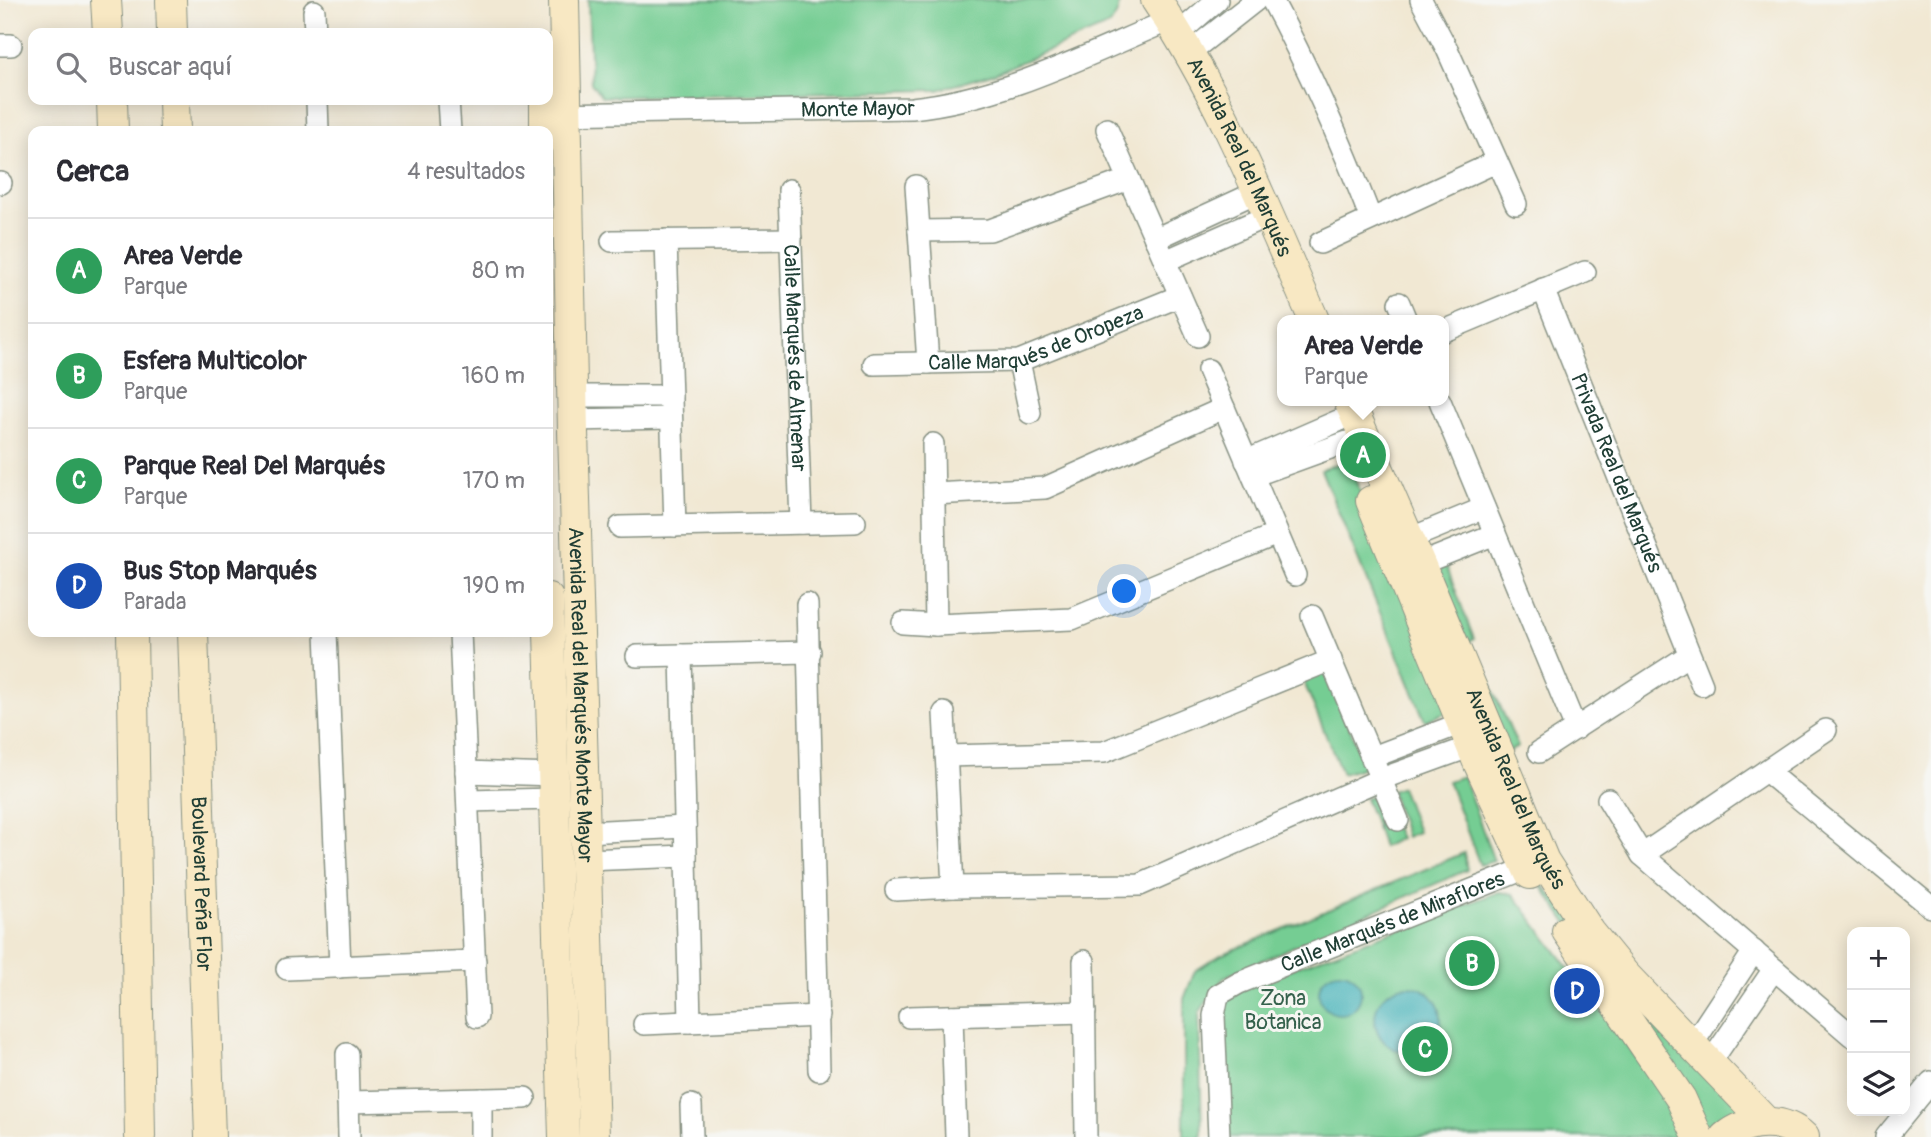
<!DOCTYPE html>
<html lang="es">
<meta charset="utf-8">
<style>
body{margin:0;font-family:Pangolin,sans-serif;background:#f2f2f3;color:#2b2b33}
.controls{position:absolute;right:21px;bottom:21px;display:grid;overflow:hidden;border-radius:14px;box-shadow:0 4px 18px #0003}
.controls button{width:63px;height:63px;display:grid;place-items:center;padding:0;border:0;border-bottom:2px solid #e1e1e2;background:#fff;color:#2b2b33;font:35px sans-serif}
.you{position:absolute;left:1125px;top:592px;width:24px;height:24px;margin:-18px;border:5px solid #fff;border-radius:50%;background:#1a73e8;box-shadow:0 0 0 10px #1a73e833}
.badge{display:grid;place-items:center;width:46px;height:46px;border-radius:50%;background:#ea580c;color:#fff;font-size:23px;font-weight:700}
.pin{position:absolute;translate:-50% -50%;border:4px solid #fff;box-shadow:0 2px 7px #0006}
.popup{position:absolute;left:1277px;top:315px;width:172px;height:91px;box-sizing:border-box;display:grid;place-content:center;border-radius:14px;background:#fff;filter:drop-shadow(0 2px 5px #0005);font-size:23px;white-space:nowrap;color:#7c7c81}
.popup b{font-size:26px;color:#2b2b33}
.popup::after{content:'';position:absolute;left:50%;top:100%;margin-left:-14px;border:14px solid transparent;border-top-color:#fff}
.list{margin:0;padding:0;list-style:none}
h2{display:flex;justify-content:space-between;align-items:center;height:91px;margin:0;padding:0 28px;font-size:30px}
h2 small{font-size:23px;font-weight:400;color:#7c7c81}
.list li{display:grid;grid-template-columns:46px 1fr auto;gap:21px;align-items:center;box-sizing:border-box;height:105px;padding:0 28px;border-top:2px solid #e1e1e2}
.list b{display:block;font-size:26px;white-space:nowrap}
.list p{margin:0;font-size:23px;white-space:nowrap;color:#7c7c81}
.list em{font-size:23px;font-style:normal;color:#7c7c81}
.icon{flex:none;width:38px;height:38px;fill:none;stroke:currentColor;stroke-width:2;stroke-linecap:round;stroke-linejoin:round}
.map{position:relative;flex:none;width:1931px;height:1137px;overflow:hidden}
.search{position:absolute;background:#fff;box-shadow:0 4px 18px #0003;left:28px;top:28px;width:525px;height:77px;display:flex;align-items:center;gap:18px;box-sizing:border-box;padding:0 24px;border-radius:14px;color:#7c7c81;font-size:26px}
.panel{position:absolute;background:#fff;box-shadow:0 4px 18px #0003;left:28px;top:126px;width:525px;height:511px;border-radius:14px}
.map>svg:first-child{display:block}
.green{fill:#75cd93;stroke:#4a8564;stroke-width:2}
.water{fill:#40b0b7;stroke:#307676;stroke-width:2}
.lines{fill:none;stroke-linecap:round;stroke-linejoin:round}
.street-casing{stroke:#889284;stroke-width:24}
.secondary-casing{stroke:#889284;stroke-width:32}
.street{stroke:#fff;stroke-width:21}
.secondary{stroke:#f8e8c3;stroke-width:30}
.labels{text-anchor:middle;stroke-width:6;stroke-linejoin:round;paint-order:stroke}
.street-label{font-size:21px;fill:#1f3d34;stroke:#f6f6f2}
.park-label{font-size:21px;fill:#34614c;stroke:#f6f6f2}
</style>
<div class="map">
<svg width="1931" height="1137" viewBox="0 0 1931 1137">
<rect width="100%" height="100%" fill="#f6f6f2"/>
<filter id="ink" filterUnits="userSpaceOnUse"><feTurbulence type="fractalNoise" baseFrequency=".0143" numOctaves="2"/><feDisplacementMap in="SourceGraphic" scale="14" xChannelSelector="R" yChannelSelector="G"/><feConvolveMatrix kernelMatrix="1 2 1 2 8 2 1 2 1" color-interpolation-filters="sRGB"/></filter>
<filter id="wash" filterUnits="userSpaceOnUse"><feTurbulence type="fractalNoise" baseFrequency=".00686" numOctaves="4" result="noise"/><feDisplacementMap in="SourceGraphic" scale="28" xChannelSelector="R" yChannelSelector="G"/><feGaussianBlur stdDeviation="1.57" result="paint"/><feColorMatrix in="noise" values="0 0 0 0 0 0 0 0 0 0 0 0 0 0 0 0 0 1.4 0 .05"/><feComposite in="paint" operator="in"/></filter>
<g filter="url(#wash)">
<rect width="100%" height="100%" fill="#f1e8d3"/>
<g class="green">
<path d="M588 0H1118C1120 11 1116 16 1110 25L995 73 938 90 602 97 591 83Z"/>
<path d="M1347 460 1451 710 1425 721 1321 470Z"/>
<path d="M1445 562 1474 639 1461 646 1429 568Z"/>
<path d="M1326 668 1365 767 1342 774 1303 680Z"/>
<path d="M1489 681 1518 747 1504 754 1477 685Z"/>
<path d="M1463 776 1494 861 1480 865 1448 781Z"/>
<path d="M1401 787 1418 832 1406 837 1391 791Z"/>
<path d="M1379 793 1400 838 1383 847 1376 827 1381 823 1376 825 1365 799Z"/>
<path d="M1464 853 1467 870 1224 977 1199 1013 1202 1137H1184V999L1195 971 1221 955Z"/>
<path d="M1533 874 1748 1113 1707 1136 1686 1093Z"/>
<path d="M1499 892 1513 894 1671 1103 1680 1137H1222L1220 995Z"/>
</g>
<g class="water">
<circle cx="1340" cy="993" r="21"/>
<circle cx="1408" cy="1019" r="33"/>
</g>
</g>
<g filter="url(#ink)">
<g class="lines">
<defs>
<g id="street">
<path d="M1272 0C1310 71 1342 144 1371 219"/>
<path d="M1421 0 1447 49 1516 204"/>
<path d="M314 11 315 33"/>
<path d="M1178 34 1217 0"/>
<path d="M0 45H11"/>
<path d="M1190 52 1256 0"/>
<path d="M317 100 318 131"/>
<path d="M448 100 450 131"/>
<path id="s1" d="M554 114 912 108C999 99 1076 60 1156 26"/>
<path d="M1107 129 1198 336"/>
<path d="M0 183H1"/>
<path d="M916 186 928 363"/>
<path id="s2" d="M789 190 801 523"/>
<path d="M919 231 990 230 1129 179"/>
<path d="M1155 239 1246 197"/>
<path d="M666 240 675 526"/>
<path d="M612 241 791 239"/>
<path d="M1320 243 1496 162"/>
<path d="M1165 261 1256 221"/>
<path id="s3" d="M1543 289 1702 685"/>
<path d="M1399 303 1406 320"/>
<path d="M1444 331 1585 272"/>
<path d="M1019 361 1030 413"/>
<path id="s4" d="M874 364 1019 361 1180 296"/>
<path d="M1208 370 1295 575"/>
<path d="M572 396H671"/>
<path d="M1440 401 1576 729"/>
<path d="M572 420 671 418"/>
<path d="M933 444 936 625"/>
<path d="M1246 461 1338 421"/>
<path d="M1253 476 1347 442"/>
<path d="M934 494 1045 488 1224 408"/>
<path d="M620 527 855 522"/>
<path d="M1409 539 1484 508"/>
<path d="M1420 564 1495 534"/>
<path d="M807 604 819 1070"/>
<path d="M1312 616 1398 820"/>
<path d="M903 623 936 625 1072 619 1277 534"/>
<path d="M326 632 340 967"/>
<path d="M460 632 477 1017"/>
<path d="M681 655 690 1022"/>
<path d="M637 656 810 652"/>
<path d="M944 713 953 887"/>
<path d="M1539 752 1689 655"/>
<path d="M946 756 1104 752 1331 660"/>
<path d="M1373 757 1462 723"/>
<path d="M1766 771 1931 907"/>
<path d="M466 772 554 775"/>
<path d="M1608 799 1642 855 1852 1036"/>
<path d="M468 801 555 799"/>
<path d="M585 832 685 827"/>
<path d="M1642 855 1826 730"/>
<path d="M586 860 686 856"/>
<path d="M896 890 953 887 1140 885 1381 779 1472 746"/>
<path d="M1084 961 1086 1137"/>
<path d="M287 969 475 961"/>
<path d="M952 1016 956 1137"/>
<path d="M909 1017 1085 1012"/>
<path d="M644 1024 819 1016"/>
<path d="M1692 1045 1754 951"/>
<path d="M347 1054 349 1137"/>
<path d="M1710 1063 1774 969"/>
<path d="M481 1099V1137"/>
<path d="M348 1102 525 1098"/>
<path d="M691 1105 692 1137"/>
<path id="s5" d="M1219 1137 1214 1016 1218 995 1239 983 1537 864"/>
<path d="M1886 1137 1931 1082"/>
</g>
<g id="secondary">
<path d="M106 0 108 33"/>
<path d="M171 0 172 33"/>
<path id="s6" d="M564 0 573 432 594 1137"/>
<path id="s7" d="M1156 0C1223 100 1266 211 1314 320"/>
<path d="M112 100 113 131"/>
<path d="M174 100 175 131"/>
<path d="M545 100V131"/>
<path id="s8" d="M1349 401 1420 564 1544 861 1590 932 1625 975 1766 1122"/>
<path d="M1371 501 1478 762 1530 874"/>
<path d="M548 598 564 1137"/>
<path d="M132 632 140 1137"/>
<path id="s9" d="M193 632 210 1137"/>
<path d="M1567 931 1681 1099 1698 1137"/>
<path d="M1725 1137C1747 1119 1783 1117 1804 1137"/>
</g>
</defs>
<use href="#street" class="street-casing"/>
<use href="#secondary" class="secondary-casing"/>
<use href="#street" class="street"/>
<use href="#secondary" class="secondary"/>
</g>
</g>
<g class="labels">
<g class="street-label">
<text dy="7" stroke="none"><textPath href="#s1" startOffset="304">Monte Mayor</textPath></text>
<text dy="7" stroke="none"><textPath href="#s7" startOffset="178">Avenida Real del Marqués</textPath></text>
<text dy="7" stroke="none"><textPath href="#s4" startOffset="166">Calle Marqués de Oropeza</textPath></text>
<text dy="7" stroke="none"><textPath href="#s2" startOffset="168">Calle Marqués de Almenar</textPath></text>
<text dy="7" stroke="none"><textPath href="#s3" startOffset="198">Privada Real del Marqués</textPath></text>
<text dy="7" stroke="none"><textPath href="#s6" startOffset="695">Avenida Real del Marqués Monte Mayor</textPath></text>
<text dy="7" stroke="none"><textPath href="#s8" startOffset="422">Avenida Real del Marqués</textPath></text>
<text dy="7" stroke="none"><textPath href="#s9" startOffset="252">Boulevard Peña Flor</textPath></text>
<text dy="7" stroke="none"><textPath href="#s5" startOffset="332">Calle Marqués de Miraflores</textPath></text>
</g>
<g class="park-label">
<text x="1283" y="1005">Zona<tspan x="1283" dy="24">Botanica</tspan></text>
</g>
</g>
</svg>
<div class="controls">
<button>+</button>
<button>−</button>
<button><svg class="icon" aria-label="layers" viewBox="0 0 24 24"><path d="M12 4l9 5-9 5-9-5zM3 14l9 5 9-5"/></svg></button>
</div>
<div class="you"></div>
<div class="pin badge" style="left:1363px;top:455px;background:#2e9e5b">A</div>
<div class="popup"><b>Area Verde</b>Parque</div>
<div class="pin badge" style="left:1472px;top:963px;background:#2e9e5b">B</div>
<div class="pin badge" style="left:1425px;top:1049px;background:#2e9e5b">C</div>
<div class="pin badge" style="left:1577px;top:991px;background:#1a4fb4">D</div>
<div class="search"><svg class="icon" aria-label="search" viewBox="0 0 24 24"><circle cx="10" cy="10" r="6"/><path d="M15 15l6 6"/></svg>Buscar aquí</div>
<section class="panel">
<h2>Cerca<small>4 resultados</small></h2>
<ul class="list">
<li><span class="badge" style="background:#2e9e5b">A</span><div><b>Area Verde</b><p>Parque</p></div><em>80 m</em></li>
<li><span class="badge" style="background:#2e9e5b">B</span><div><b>Esfera Multicolor</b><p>Parque</p></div><em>160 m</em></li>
<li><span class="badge" style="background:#2e9e5b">C</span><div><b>Parque Real Del Marqués</b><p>Parque</p></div><em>170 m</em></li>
<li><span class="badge" style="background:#1a4fb4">D</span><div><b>Bus Stop Marqués</b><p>Parada</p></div><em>190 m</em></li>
</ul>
</section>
</div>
